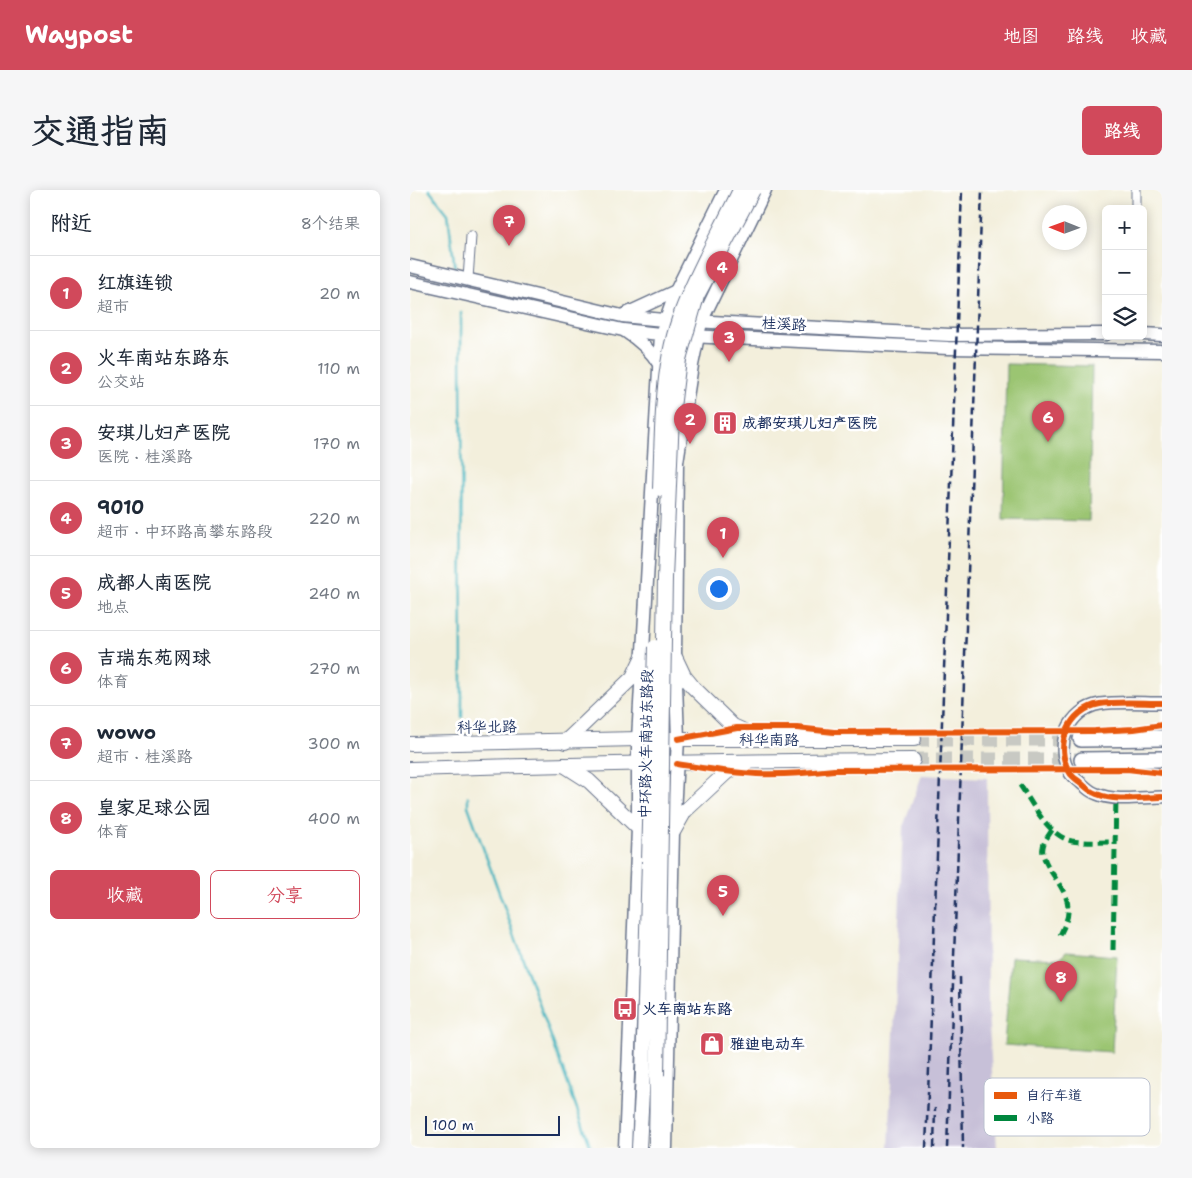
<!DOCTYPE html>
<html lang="zh">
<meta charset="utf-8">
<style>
body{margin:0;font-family:"Shantell Sans","LXGW WenKai TC",sans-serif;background:#f6f6f7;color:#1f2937}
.controls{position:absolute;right:15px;top:15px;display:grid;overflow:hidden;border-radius:8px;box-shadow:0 2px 12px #0003}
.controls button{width:45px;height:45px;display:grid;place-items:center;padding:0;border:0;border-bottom:1px solid #e0e1e3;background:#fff;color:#1f2937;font:25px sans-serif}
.compass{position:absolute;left:632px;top:15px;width:45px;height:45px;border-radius:50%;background:#fff;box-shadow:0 2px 12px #0003;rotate:271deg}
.scale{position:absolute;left:15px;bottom:12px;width:135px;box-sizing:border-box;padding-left:5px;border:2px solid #1b2f5e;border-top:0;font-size:14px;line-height:18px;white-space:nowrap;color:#1b2f5e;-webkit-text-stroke:4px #fff;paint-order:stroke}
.you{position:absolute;left:308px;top:398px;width:18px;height:18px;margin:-12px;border:4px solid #fff;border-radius:50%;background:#1a73e8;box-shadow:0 0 0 8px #1a73e833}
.badge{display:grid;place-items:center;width:32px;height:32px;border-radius:50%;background:#d1495b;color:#fff;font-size:16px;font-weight:700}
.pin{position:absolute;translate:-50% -41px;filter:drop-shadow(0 1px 2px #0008)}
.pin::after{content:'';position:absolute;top:26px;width:18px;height:15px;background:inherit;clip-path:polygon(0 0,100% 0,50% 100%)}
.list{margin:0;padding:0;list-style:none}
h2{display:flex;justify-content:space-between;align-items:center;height:65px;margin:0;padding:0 20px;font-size:21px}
h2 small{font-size:16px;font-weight:400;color:#747a83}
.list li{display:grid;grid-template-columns:32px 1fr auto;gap:15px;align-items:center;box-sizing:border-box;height:75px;padding:0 20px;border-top:1px solid #e0e1e3}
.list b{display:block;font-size:19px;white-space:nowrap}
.list p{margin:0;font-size:16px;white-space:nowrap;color:#747a83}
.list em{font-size:16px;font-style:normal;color:#747a83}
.actions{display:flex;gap:10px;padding:15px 20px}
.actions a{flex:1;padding:11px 0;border:1px solid #d1495b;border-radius:8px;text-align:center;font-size:18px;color:#d1495b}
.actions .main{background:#d1495b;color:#fff}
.icon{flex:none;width:28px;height:28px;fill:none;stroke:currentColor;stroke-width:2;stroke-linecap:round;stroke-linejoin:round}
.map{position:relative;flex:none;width:752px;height:958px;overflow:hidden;border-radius:8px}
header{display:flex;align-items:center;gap:30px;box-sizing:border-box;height:70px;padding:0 25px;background:#d1495b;color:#fff}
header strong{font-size:24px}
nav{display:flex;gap:28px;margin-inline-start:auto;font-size:18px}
.intro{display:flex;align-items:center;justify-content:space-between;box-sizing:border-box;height:120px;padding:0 30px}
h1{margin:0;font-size:35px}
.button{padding:12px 22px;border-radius:8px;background:#d1495b;color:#fff;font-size:18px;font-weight:700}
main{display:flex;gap:30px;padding:0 30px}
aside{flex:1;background:#fff;border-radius:8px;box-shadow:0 2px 12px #0003}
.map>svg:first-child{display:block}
.industrial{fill:#c7c0d8}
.green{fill:#9bc572;stroke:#5b7a68}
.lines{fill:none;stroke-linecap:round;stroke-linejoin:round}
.stream{stroke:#46b5c0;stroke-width:2.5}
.trunk-tunnel{stroke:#c8c9c3;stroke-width:15;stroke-dasharray:15 8;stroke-linecap:butt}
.minor-casing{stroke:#67728a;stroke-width:11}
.tertiary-casing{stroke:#67728a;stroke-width:14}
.secondary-casing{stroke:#67728a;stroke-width:15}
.primary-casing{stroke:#67728a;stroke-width:16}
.trunk-casing{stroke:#67728a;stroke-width:18}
.minor{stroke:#fff;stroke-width:9}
.tertiary{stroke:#fff;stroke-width:11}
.secondary{stroke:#fff;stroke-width:12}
.primary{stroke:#fff;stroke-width:14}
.trunk{stroke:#fff;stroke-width:15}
.rail{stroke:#1b2f5e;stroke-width:2.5;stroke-dasharray:8 4;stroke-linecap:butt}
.primary-bridge-casing{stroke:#67728a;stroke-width:16;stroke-linecap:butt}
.primary-bridge{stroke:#fff;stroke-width:14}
.quiet{stroke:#00873e;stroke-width:5;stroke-dasharray:10 5;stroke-linecap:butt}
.cycleway-casing{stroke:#fff;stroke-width:9}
.cycleway{stroke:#e8590c;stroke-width:6}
.labels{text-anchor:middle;stroke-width:5;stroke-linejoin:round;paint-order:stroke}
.street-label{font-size:15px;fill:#1b2f5e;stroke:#fff}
.poi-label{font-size:15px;font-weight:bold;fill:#1b2f5e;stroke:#fff;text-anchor:start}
.key{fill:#fff;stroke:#bbc1cf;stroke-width:1}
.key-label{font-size:14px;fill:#1b2f5e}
</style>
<header>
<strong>Waypost</strong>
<nav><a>地图</a><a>路线</a><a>收藏</a></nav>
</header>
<div class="intro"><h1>交通指南</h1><a class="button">路线</a></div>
<main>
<aside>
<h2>附近<small>8个结果</small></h2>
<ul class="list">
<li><span class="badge">1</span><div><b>红旗连锁</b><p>超市</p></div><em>20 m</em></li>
<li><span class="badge">2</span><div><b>火车南站东路东</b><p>公交站</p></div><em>110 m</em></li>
<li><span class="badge">3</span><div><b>安琪儿妇产医院</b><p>医院 · 桂溪路</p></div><em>170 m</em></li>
<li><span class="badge">4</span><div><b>9010</b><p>超市 · 中环路高攀东路段</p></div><em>220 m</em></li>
<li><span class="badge">5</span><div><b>成都人南医院</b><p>地点</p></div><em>240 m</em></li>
<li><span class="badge">6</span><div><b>吉瑞东苑网球</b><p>体育</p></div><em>270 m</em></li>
<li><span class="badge">7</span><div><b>wowo</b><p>超市 · 桂溪路</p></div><em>300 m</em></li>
<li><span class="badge">8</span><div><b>皇家足球公园</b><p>体育</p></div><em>400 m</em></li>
</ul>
<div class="actions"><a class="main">收藏</a><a>分享</a></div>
</aside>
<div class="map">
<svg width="752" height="958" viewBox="0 0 752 958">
<rect width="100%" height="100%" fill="#fff"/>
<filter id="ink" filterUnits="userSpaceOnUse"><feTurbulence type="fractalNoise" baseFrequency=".02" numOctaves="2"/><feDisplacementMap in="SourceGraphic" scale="10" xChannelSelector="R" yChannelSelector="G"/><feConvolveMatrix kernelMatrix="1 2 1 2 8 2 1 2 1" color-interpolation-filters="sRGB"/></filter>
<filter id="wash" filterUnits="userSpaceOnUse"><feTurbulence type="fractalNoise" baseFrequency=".0096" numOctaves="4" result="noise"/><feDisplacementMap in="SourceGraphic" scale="20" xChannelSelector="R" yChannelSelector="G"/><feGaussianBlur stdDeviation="1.12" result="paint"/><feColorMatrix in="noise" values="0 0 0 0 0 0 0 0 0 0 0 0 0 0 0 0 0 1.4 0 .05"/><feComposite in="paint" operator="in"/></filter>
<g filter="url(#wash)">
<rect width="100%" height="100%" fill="#f3efdc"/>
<path class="industrial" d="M512 585 577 588 578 821 587 958H479L493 637Z"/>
<g class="green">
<path d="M596 174 682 176 679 331 593 329Z"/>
<path d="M656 762 707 766 702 862 594 855 601 767 649 769Z"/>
</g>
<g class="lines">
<g class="stream">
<path d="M19 0 38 24 45 79"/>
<path d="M51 122 52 527"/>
<path d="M58 607V616L181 958"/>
</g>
</g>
</g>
<g filter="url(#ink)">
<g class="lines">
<g class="trunk-tunnel">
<path d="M504 549H671"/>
<path d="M503 570H672"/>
</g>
<defs>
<g id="minor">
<path d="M726 19V0"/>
<path d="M58 89 61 46"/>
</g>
<path id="tertiary" d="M752 513C733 513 708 511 690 514 659 519 643 556 660 583 662 587 668 590 671 593 676 597 680 602 687 604 706 612 732 607 752 607"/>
<g id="secondary">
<path d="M0 76 212 126 264 131"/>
<path d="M0 92 213 140 259 145"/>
<path d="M214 125 266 101"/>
<path d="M284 131 539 145 696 144"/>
<path d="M215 141C229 150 240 159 249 174"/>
<path d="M733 144 752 145"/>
<path d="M279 146 538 158 752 161"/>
<path d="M215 958 228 638V549L251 144 267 99 316 0"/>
<path d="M256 958 263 642 268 549 265 467 267 272 282 175 291 132 355 0"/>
</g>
<g id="primary">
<path d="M265 467 274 486 283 497 323 536 350 548"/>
<path d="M155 552 223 487 233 466"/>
<path d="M0 554 228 549H504"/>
<path d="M154 575 179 591 228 638"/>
<path d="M0 579C168 574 335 571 503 570"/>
<path d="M263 642 275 621 317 582 336 574"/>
<path d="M229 958 233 883"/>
<path d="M246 958 247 885"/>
</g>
<g id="trunk">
<path d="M671 549 752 548"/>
<path d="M672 570 752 569"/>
</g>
</defs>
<use href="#minor" class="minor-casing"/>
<use href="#tertiary" class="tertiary-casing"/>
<use href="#secondary" class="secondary-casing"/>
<use href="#primary" class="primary-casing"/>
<use href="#trunk" class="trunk-casing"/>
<use href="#minor" class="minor"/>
<use href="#tertiary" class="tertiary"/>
<use href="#secondary" class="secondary"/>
<use href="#primary" class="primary"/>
<use href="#trunk" class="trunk"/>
<g class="rail">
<path d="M550 787 553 958"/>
<path d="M516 958 552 0"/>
<path d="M524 958 525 918"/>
<path d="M537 958 572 0"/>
</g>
<defs>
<g id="primary-bridge">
<path d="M250 299C252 242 251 174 272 121 288 79 311 40 330 0"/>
<path d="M233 883 245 457"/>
<path d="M247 885 255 388 262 226 269 169 287 106 343 0"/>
</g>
</defs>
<use href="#primary-bridge" class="primary-bridge-casing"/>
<use href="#primary-bridge" class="primary-bridge"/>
<g class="quiet">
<path d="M610 595C623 614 638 646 662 651 676 653 692 652 705 652"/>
<path d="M642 640C639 645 634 651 633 657 629 676 661 698 658 722 658 730 652 740 649 748"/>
<path d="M703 760 706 608"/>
</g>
<defs>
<g id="cycleway">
<path d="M752 513C733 513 708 511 690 514 659 519 643 556 660 583 662 587 668 590 671 593 676 597 680 602 687 604 706 612 732 607 752 607"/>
<path d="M268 549 327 538H387L424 542 685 541 724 539 752 535"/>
<path d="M267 574C293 578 320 583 347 584 372 585 398 583 424 580L717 579 752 583"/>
</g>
</defs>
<use href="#cycleway" class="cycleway-casing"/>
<use href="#cycleway" class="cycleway"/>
</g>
</g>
<defs>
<symbol id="building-square" viewBox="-11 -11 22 22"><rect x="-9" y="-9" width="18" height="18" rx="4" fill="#d1495b" stroke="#fff"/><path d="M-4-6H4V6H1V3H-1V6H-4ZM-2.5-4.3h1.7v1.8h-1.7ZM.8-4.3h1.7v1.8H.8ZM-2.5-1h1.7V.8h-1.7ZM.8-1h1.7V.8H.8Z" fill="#fff"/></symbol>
<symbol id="bus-square" viewBox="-11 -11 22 22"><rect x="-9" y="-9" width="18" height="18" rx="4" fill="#d1495b" stroke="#fff"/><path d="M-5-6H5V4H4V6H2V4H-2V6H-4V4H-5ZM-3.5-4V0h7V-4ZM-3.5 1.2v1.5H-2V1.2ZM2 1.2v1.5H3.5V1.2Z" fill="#fff"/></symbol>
<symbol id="shop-square" viewBox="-11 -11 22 22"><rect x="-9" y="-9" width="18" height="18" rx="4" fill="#d1495b" stroke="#fff"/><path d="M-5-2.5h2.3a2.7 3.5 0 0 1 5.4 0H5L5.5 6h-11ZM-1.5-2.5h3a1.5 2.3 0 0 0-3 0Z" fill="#fff"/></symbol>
</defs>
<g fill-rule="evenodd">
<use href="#building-square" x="301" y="219" width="28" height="28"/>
<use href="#bus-square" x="201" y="805" width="28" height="28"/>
<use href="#shop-square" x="288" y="840" width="28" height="28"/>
</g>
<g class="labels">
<g class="street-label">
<text transform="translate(374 134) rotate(3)" y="5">桂溪路</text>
<text transform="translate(77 537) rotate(-1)" y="5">科华北路</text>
<text x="359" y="555">科华南路</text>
<text transform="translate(236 554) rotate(-89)" y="5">中环路火车南站东路段</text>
</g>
<g class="poi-label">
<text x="332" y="238">成都安琪儿妇产医院</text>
<text x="232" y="824">火车南站东路</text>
<text x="320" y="859">雅迪电动车</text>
</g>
</g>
<rect x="574" y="888" width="166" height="58" rx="8" class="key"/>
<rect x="584" y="902" width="23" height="7" fill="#e8590c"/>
<rect x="584" y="925" width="23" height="6" fill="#00873e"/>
<g class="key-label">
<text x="616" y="910">自行车道</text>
<text x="616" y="933">小路</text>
</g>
</svg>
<div class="controls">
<button>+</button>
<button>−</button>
<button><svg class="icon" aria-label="layers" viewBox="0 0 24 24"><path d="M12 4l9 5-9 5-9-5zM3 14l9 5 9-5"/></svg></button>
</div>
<svg class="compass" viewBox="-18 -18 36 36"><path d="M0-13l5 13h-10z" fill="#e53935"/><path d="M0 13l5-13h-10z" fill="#747a83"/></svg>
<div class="scale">100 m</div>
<div class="you"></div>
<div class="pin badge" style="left:313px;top:368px">1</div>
<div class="pin badge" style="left:280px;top:254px">2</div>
<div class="pin badge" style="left:319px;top:172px">3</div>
<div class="pin badge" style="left:312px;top:102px">4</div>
<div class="pin badge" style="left:313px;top:726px">5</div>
<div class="pin badge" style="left:638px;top:252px">6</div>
<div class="pin badge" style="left:99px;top:56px">7</div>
<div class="pin badge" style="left:651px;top:812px">8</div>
</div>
</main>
